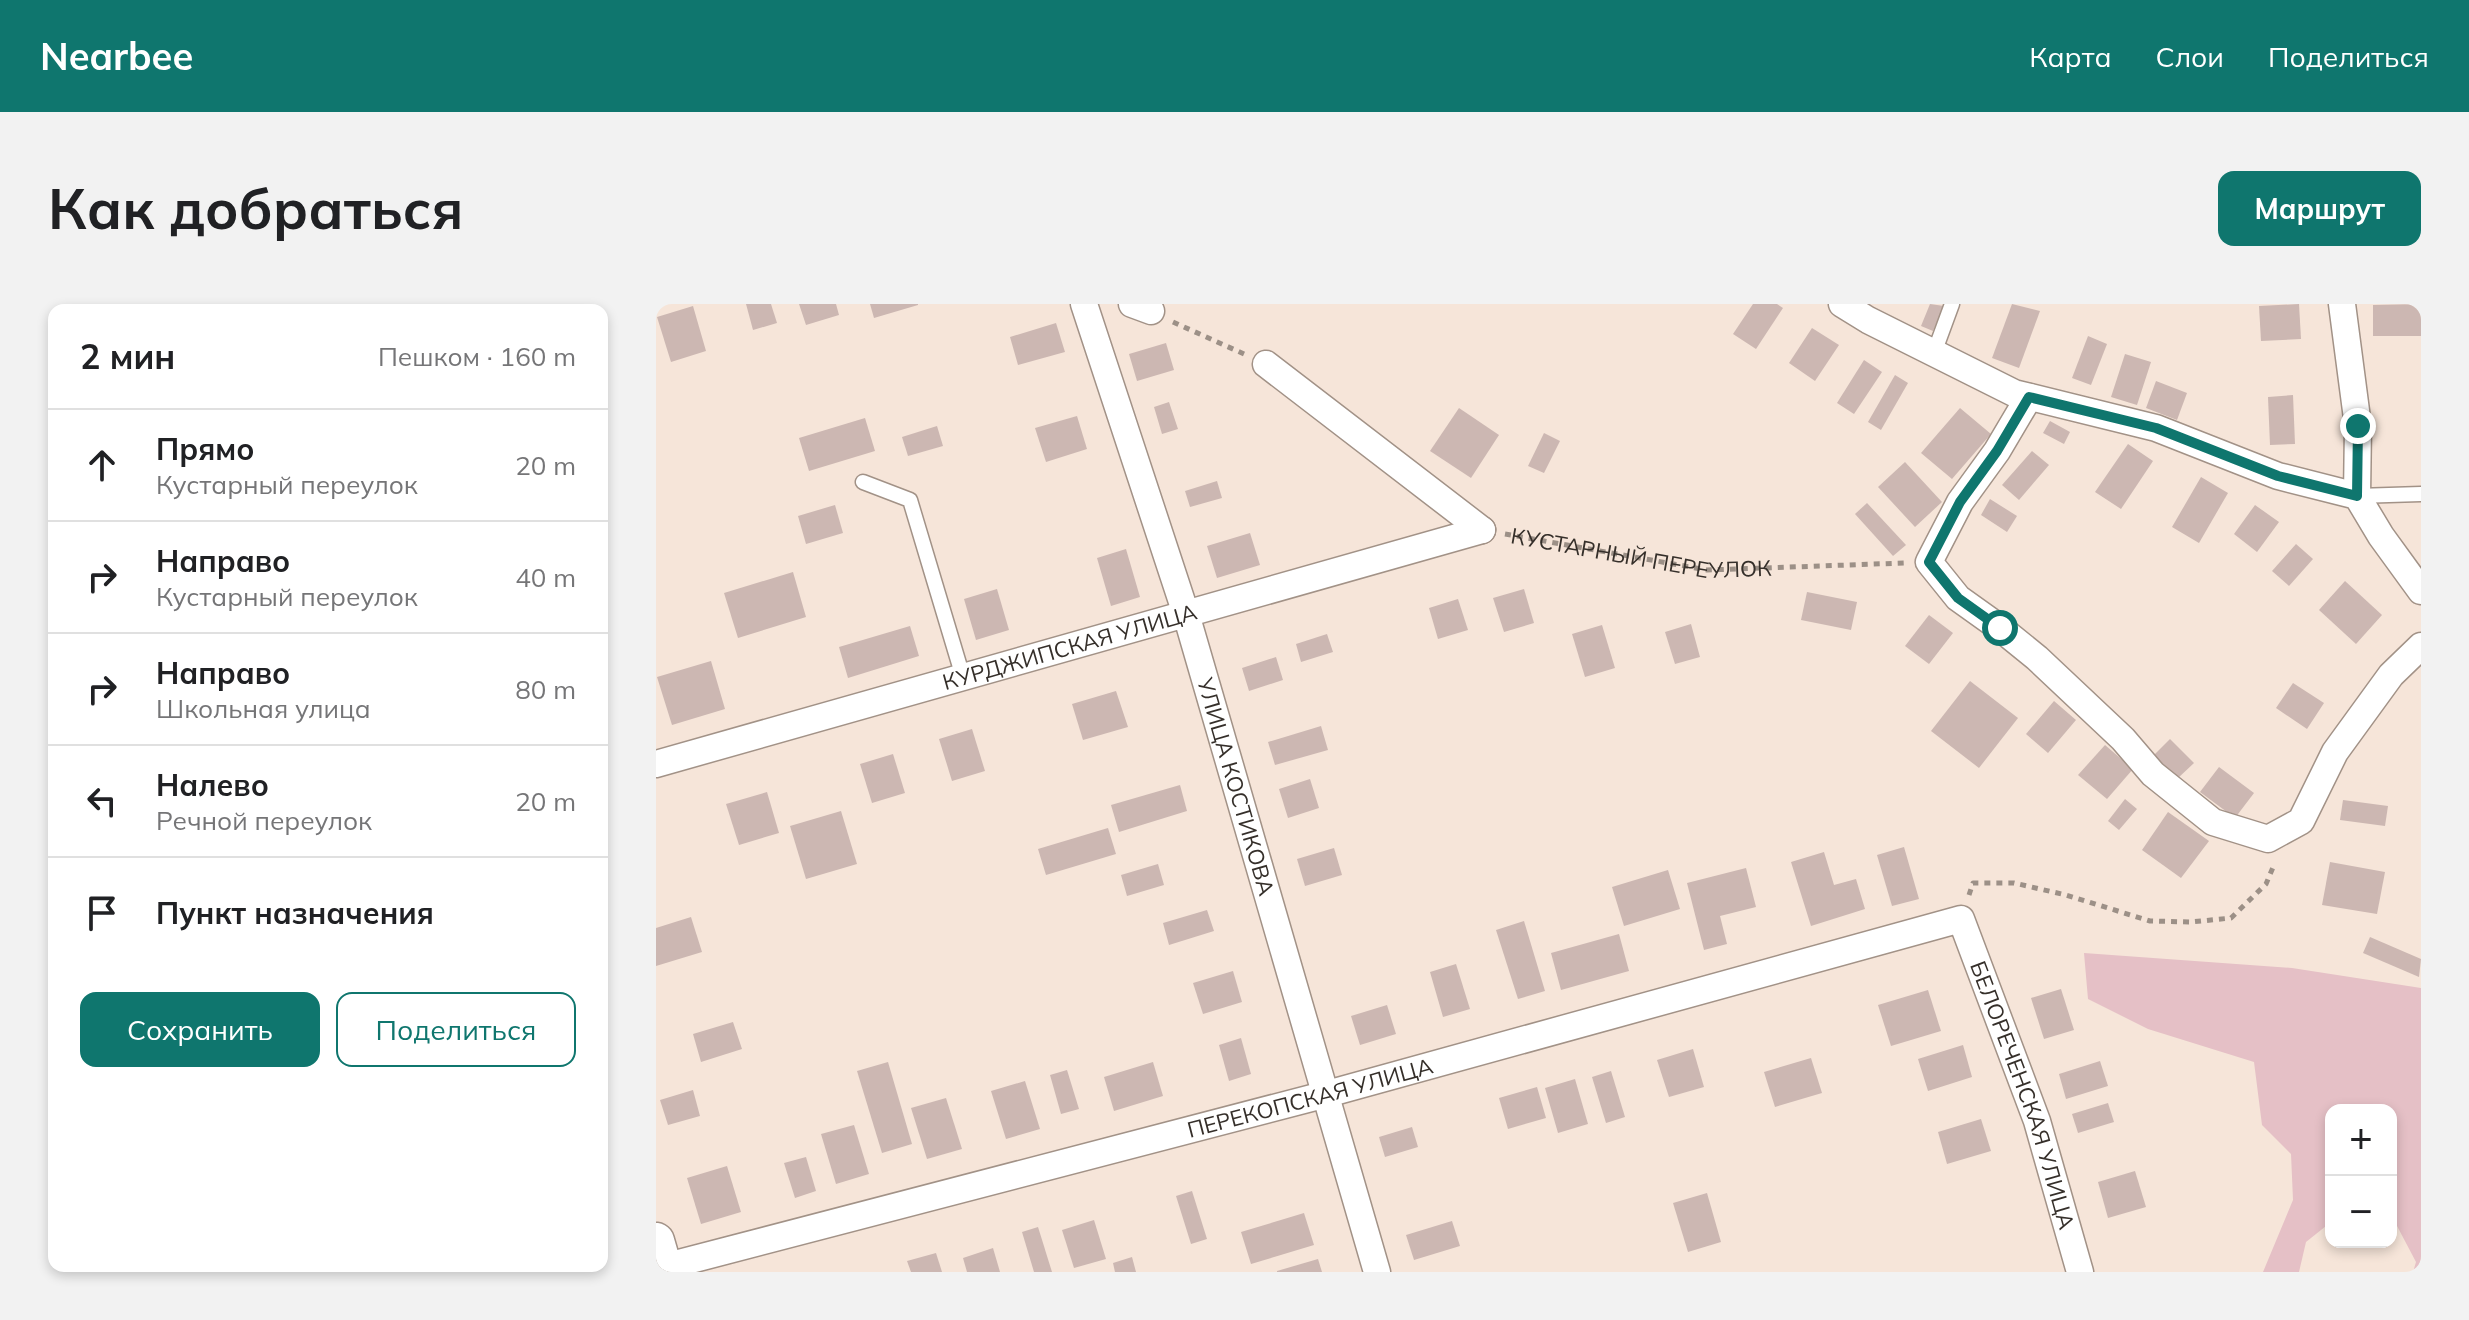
<!DOCTYPE html>
<html lang="ru">
<meta charset="utf-8">
<style>
body{margin:0;font-family:Mulish,sans-serif;background:#f2f2f2;color:#202124}
.controls{position:absolute;right:24px;bottom:24px;display:grid;overflow:hidden;border-radius:16px;box-shadow:0 4px 12px #0003}
.controls button{width:72px;height:72px;display:grid;place-items:center;padding:0;border:0;border-bottom:2px solid #e0e0e0;background:#fff;color:#202124;font:40px sans-serif}
.stop{position:absolute;width:24px;height:24px;margin:-18px;border:6px solid #0f766e;border-radius:50%;background:#fff}
.stop.end{background:#0f766e;border-color:#fff;box-shadow:0 2px 8px #0008}
.list{margin:0;padding:0;list-style:none}
h2{display:flex;justify-content:space-between;align-items:center;height:104px;margin:0;padding:0 32px;font-size:34px}
h2 small{font-size:26px;font-weight:400;color:#757577}
.list li{display:grid;grid-template-columns:52px 1fr auto;gap:24px;align-items:center;box-sizing:border-box;height:112px;padding:0 32px;border-top:2px solid #e0e0e0}
.list b{display:block;font-size:30px;white-space:nowrap}
.list p{margin:0;font-size:26px;white-space:nowrap;color:#757577}
.list em{font-size:26px;font-style:normal;color:#757577}
.actions{display:flex;gap:16px;padding:24px 32px}
.actions a{flex:1;padding:18px 0;border:2px solid #0f766e;border-radius:16px;text-align:center;font-size:28px;color:#0f766e}
.actions .main{background:#0f766e;color:#fff}
.icon{flex:none;width:44px;height:44px;fill:none;stroke:currentColor;stroke-width:2;stroke-linecap:round;stroke-linejoin:round}
.map{position:relative;flex:none;width:1765px;height:968px;overflow:hidden;border-radius:16px}
header{display:flex;align-items:center;gap:48px;box-sizing:border-box;height:112px;padding:0 40px;background:#0f766e;color:#fff}
header strong{font-size:38px}
nav{display:flex;gap:44px;margin-inline-start:auto;font-size:28px}
.intro{display:flex;align-items:center;justify-content:space-between;box-sizing:border-box;height:192px;padding:0 48px}
h1{margin:0;font-size:56px}
.button{padding:20px 36px;border-radius:16px;background:#0f766e;color:#fff;font-size:28px;font-weight:700}
main{display:flex;gap:48px;padding:0 48px}
aside{flex:1;background:#fff;border-radius:16px;box-shadow:0 4px 12px #0003}
.map>svg:first-child{display:block}
.green{fill:#e5c0c6}
.building{fill:#ccb7b2}
.lines{fill:none;stroke-linecap:round;stroke-linejoin:round}
.lane-casing{stroke:#a29287;stroke-width:17}
.street-casing{stroke:#a29287;stroke-width:29}
.secondary-casing{stroke:#a29287;stroke-width:39}
.path{stroke:#9c9087;stroke-width:5;stroke-dasharray:6 6;stroke-linecap:butt}
.lane{stroke:#fff;stroke-width:14}
.street{stroke:#fff;stroke-width:26}
.secondary{stroke:#fff;stroke-width:36}
.route{stroke:#0f766e;stroke-width:10}
.labels{text-anchor:middle;stroke-width:7;stroke-linejoin:round;paint-order:stroke}
.street-label{font-size:22px;fill:#352f2a;stroke:#fff}
</style>
<header>
<strong>Nearbee</strong>
<nav><a>Карта</a><a>Слои</a><a>Поделиться</a></nav>
</header>
<div class="intro"><h1>Как добраться</h1><a class="button">Маршрут</a></div>
<main>
<aside>
<h2>2 мин<small>Пешком · 160 m</small></h2>
<ul class="list">
<li><svg class="icon" aria-label="ahead" viewBox="0 0 24 24"><path d="M12 20V5M6 11l6-6 6 6"/></svg><div><b>Прямо</b><p>Кустарный переулок</p></div><em>20 m</em></li>
<li><svg class="icon" aria-label="right" viewBox="0 0 24 24"><path d="M7 20v-9h11M14 6l5 5-5 5"/></svg><div><b>Направо</b><p>Кустарный переулок</p></div><em>40 m</em></li>
<li><svg class="icon" aria-label="right" viewBox="0 0 24 24"><path d="M7 20v-9h11M14 6l5 5-5 5"/></svg><div><b>Направо</b><p>Школьная улица</p></div><em>80 m</em></li>
<li><svg class="icon" aria-label="left" viewBox="0 0 24 24"><path d="M17 20v-9H6M10 6l-5 5 5 5"/></svg><div><b>Налево</b><p>Речной переулок</p></div><em>20 m</em></li>
<li><svg class="icon" aria-label="arrive" viewBox="0 0 24 24"><path d="M6 21V4h12l-3 4 3 4H6"/></svg><div><b>Пункт назначения</b></div></li>
</ul>
<div class="actions"><a class="main">Сохранить</a><a>Поделиться</a></div>
</aside>
<div class="map">
<svg width="1765" height="968" viewBox="0 0 1765 968">
<rect width="100%" height="100%" fill="#f6e5d9"/>
<path class="green" d="M1428 649 1636 664 1765 684V968H1757L1760 958 1740 920 1735 919V806H1675V918L1650 938 1643 968H1607L1637 896 1635 850 1606 821 1598 758 1492 725 1432 695Z"/>
<g class="building">
<path d="M90 0H115L121 19 97 26Z"/>
<path d="M143 0H180L183 11 150 21Z"/>
<path d="M214 0H262V1L218 14Z"/>
<path d="M1097 0H1121L1127 4 1100 45 1077 30Z"/>
<path d="M1274 0 1288 2 1277 27 1265 22Z"/>
<path d="M1356 0 1384 7 1363 64 1336 54Z"/>
<path d="M1643 0 1645 35 1605 37 1603 2Z"/>
<path d="M1765 0V32H1717V1Z"/>
<path d="M37 2 50 47 15 58 1 13Z"/>
<path d="M400 19 409 48 362 61 354 33Z"/>
<path d="M1156 24 1183 41 1159 77 1133 59Z"/>
<path d="M1432 32 1451 40 1435 81 1416 74Z"/>
<path d="M510 39 518 66 481 77 473 50Z"/>
<path d="M1469 50 1495 58 1481 101 1455 93Z"/>
<path d="M1208 56 1226 68 1198 110 1181 99Z"/>
<path d="M1239 71 1252 79 1225 126 1212 118Z"/>
<path d="M1500 77 1531 89 1521 116 1490 104Z"/>
<path d="M1637 91 1639 140 1614 141 1612 93Z"/>
<path d="M513 98 522 125 506 130 498 103Z"/>
<path d="M803 104 843 131 815 174 774 147Z"/>
<path d="M1304 104 1335 130 1296 175 1265 149Z"/>
<path d="M421 112 431 145 390 158 379 124Z"/>
<path d="M209 114 219 147 153 167 143 134Z"/>
<path d="M1394 117 1414 128 1408 140 1387 129Z"/>
<path d="M281 122 287 142 252 152 246 133Z"/>
<path d="M888 129 904 137 888 169 872 162Z"/>
<path d="M1472 140 1497 157 1465 205 1439 188Z"/>
<path d="M1376 147 1393 161 1363 196 1346 181Z"/>
<path d="M1249 158 1286 198 1259 223 1222 183Z"/>
<path d="M1545 173 1572 189 1543 239 1516 223Z"/>
<path d="M561 177 566 194 534 203 529 187Z"/>
<path d="M1334 195 1361 212 1351 228 1325 211Z"/>
<path d="M1211 199 1250 241 1237 252 1199 210Z"/>
<path d="M179 201 187 229 150 240 142 212Z"/>
<path d="M1599 201 1623 218 1601 248 1578 230Z"/>
<path d="M594 229 604 261 561 274 551 242Z"/>
<path d="M1640 240 1657 255 1633 282 1616 267Z"/>
<path d="M470 245 484 293 455 302 441 254Z"/>
<path d="M137 268 150 313 82 334 68 289Z"/>
<path d="M1689 277 1726 311 1700 340 1663 306Z"/>
<path d="M341 285 353 326 320 336 308 295Z"/>
<path d="M868 285 878 319 848 328 837 294Z"/>
<path d="M1151 288 1201 298 1195 326 1145 316Z"/>
<path d="M802 295 812 326 782 335 773 304Z"/>
<path d="M1273 311 1297 329 1273 360 1249 342Z"/>
<path d="M1035 320 1044 353 1019 360 1009 328Z"/>
<path d="M946 321 959 364 929 373 916 330Z"/>
<path d="M254 322 263 352 192 374 183 343Z"/>
<path d="M671 330 677 348 645 358 640 340Z"/>
<path d="M620 353 627 376 593 387 586 364Z"/>
<path d="M55 357 69 405 16 421 1 373Z"/>
<path d="M1314 377 1362 414 1323 464 1275 427Z"/>
<path d="M1637 379 1668 399 1651 425 1620 404Z"/>
<path d="M460 387 472 423 427 436 416 400Z"/>
<path d="M1398 397 1420 416 1392 449 1370 430Z"/>
<path d="M665 422 672 446 619 461 612 438Z"/>
<path d="M316 425 329 467 296 477 283 435Z"/>
<path d="M1514 435 1538 459 1521 475 1497 452Z"/>
<path d="M1449 441 1477 465 1451 495 1422 471Z"/>
<path d="M237 450 249 489 216 499 204 460Z"/>
<path d="M1563 463 1598 489 1579 514 1544 488Z"/>
<path d="M654 475 663 504 632 514 623 485Z"/>
<path d="M524 481 531 507 463 528 455 501Z"/>
<path d="M111 488 123 529 83 541 70 500Z"/>
<path d="M1469 495 1481 505 1463 526 1452 517Z"/>
<path d="M1687 496 1732 502 1729 522 1684 516Z"/>
<path d="M185 507 201 560 150 575 134 522Z"/>
<path d="M1512 508 1553 537 1525 574 1486 546Z"/>
<path d="M452 524 460 550 390 571 382 545Z"/>
<path d="M1248 543 1263 595 1236 602 1221 551Z"/>
<path d="M678 544 686 571 649 582 641 555Z"/>
<path d="M1168 548 1178 581 1200 575 1209 605 1155 622 1135 558Z"/>
<path d="M1674 558 1729 568 1721 610 1666 601Z"/>
<path d="M502 560 508 581 471 592 465 571Z"/>
<path d="M1090 564 1100 603 1064 612 1071 640 1048 646 1031 579Z"/>
<path d="M1012 566 1024 605 968 622 956 583Z"/>
<path d="M551 606 558 627 513 641 507 619Z"/>
<path d="M35 613 46 648 0 662V624Z"/>
<path d="M868 617 889 687 862 695 840 626Z"/>
<path d="M963 630 973 667 905 686 895 649Z"/>
<path d="M1714 633 1765 655 1763 673 1707 649Z"/>
<path d="M800 660 814 705 787 713 774 668Z"/>
<path d="M577 667 586 698 547 710 537 679Z"/>
<path d="M1405 685 1418 726 1388 735 1375 694Z"/>
<path d="M1272 686 1285 727 1235 742 1222 701Z"/>
<path d="M731 701 740 730 704 741 695 712Z"/>
<path d="M77 718 86 745 45 758 37 730Z"/>
<path d="M585 734 595 770 573 777 563 741Z"/>
<path d="M1307 741 1316 773 1272 787 1262 755Z"/>
<path d="M1037 745 1048 783 1013 793 1001 756Z"/>
<path d="M1155 754 1166 789 1119 803 1108 768Z"/>
<path d="M1444 757 1452 782 1410 795 1403 770Z"/>
<path d="M232 758 256 840 226 849 201 767Z"/>
<path d="M497 758 507 792 458 807 448 773Z"/>
<path d="M411 766 423 805 405 810 394 771Z"/>
<path d="M955 767 969 813 950 819 936 773Z"/>
<path d="M919 775 932 820 902 829 889 784Z"/>
<path d="M369 777 384 825 350 835 335 787Z"/>
<path d="M881 783 890 814 852 825 843 794Z"/>
<path d="M37 786 44 812 12 821 4 796Z"/>
<path d="M290 794 306 845 271 855 255 804Z"/>
<path d="M1452 799 1458 818 1422 829 1416 810Z"/>
<path d="M1325 815 1335 847 1291 860 1282 828Z"/>
<path d="M198 821 213 870 180 880 165 830Z"/>
<path d="M756 823 762 843 729 853 723 833Z"/>
<path d="M150 853 160 887 139 894 128 859Z"/>
<path d="M71 862 85 908 45 920 31 874Z"/>
<path d="M1479 867 1490 903 1452 914 1442 878Z"/>
<path d="M536 887 551 935 535 940 520 892Z"/>
<path d="M1051 889 1065 938 1032 948 1017 899Z"/>
<path d="M648 909 658 941 595 960 585 928Z"/>
<path d="M438 916 450 955 418 964 406 926Z"/>
<path d="M796 917 804 942 758 956 750 931Z"/>
<path d="M382 923 396 968H378L366 928Z"/>
<path d="M337 944 344 968H311L307 954Z"/>
<path d="M280 949 286 968H255L251 957Z"/>
<path d="M476 953 480 968H459L457 959Z"/>
<path d="M662 955 666 968H621V967Z"/>
</g>
<g class="lines">
<defs>
<g id="lane">
<path d="M1278 49 1296 0"/>
<path d="M207 178 254 196 307 373"/>
<path d="M1701 192 1765 190"/>
</g>
<g id="street">
<path id="s2" d="M428 0 530 310 721 968"/>
<path d="M476 0 495 7"/>
<path d="M1186 0 1212 16 1358 89 1500 124 1622 172 1701 192 1725 232 1765 287"/>
<path d="M1686 0 1702 122 1701 192"/>
<path d="M610 60 826 226"/>
<path d="M1373 93 1341 147 1304 198 1273 258 1302 294 1344 324 1381 354 1467 435 1497 470 1557 518 1612 535 1645 517 1679 448 1735 371 1765 342"/>
<path id="s3" d="M0 460 826 226"/>
<path id="s4" d="M0 965 671 790 1305 615 1381 817 1424 968"/>
</g>
<path id="secondary" d="M0 937 9 968"/>
</defs>
<use href="#lane" class="lane-casing"/>
<use href="#street" class="street-casing"/>
<use href="#secondary" class="secondary-casing"/>
<g class="path">
<path d="M517 18 588 50"/>
<path id="s1" d="M849 230 1051 266 1248 259"/>
<path d="M1313 591 1317 579H1358L1410 591 1494 617 1535 618 1575 614 1610 580 1618 561"/>
</g>
<use href="#lane" class="lane"/>
<use href="#street" class="street"/>
<use href="#secondary" class="secondary"/>
</g>
<g class="lines">
<path class="route" d="M1344 324 1302 294 1273 258 1304 198 1341 147 1373 93 1500 124 1622 172 1701 192 1702 122"/>
</g>
<g class="labels">
<g class="street-label">
<text dy="8" stroke="none"><textPath href="#s1" startOffset="138">КУСТАРНЫЙ ПЕРЕУЛОК</textPath></text>
<text dy="8" stroke="none"><textPath href="#s3" startOffset="430">КУРДЖИПСКАЯ УЛИЦА</textPath></text>
<text dy="8" stroke="none"><textPath href="#s2" startOffset="506">УЛИЦА КОСТИКОВА</textPath></text>
<text dy="8" stroke="none"><textPath href="#s4" startOffset="1538">БЕЛОРЕЧЕНСКАЯ УЛИЦА</textPath></text>
<text dy="8" stroke="none"><textPath href="#s4" startOffset="676">ПЕРЕКОПСКАЯ УЛИЦА</textPath></text>
</g>
</g>
</svg>
<div class="controls">
<button>+</button>
<button>−</button>
</div>
<div class="stop" style="left:1344px;top:324px"></div>
<div class="stop end" style="left:1702px;top:122px"></div>
</div>
</main>
